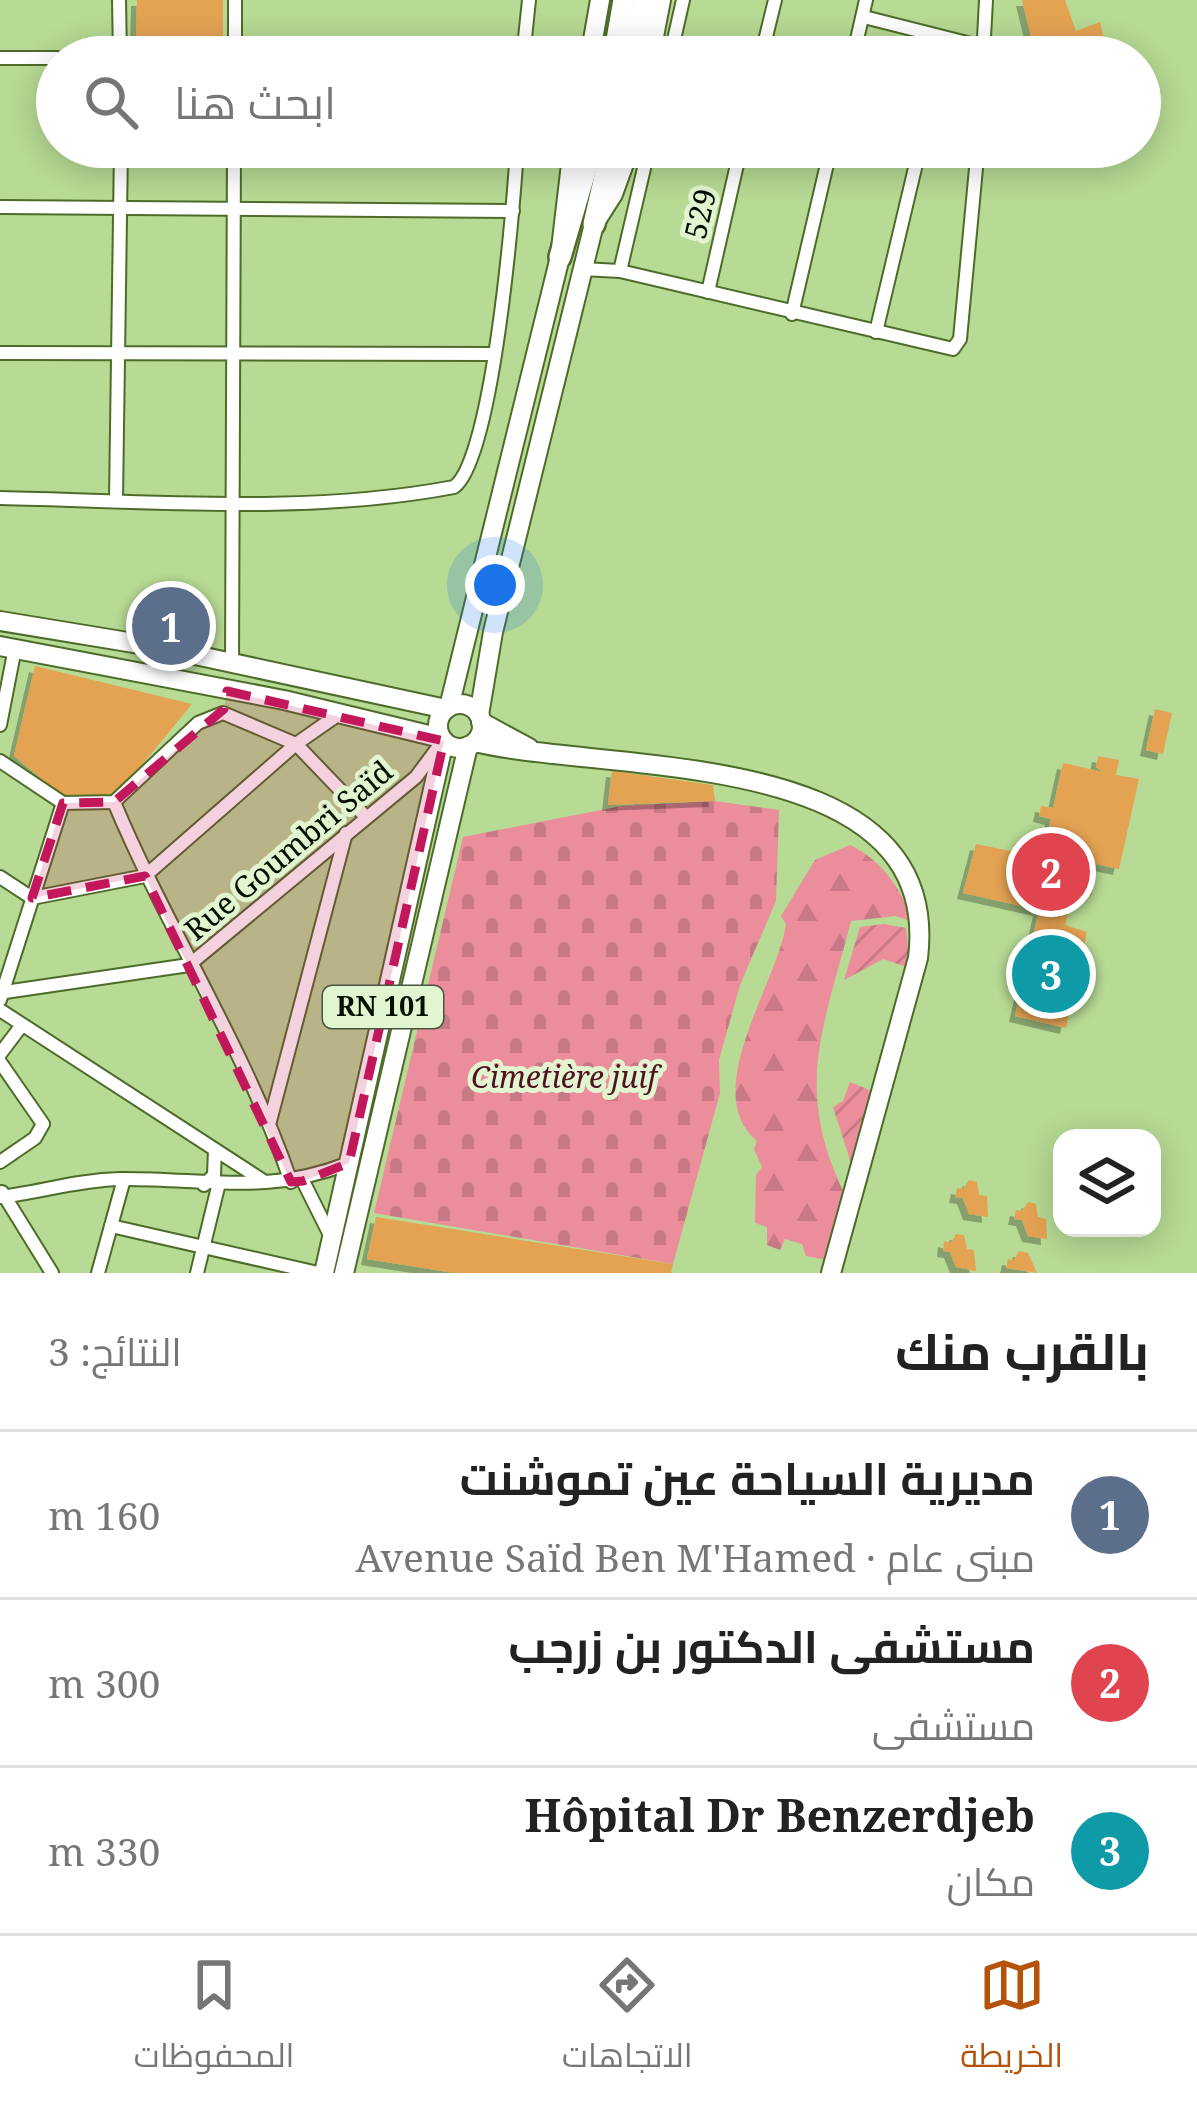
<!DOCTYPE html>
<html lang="ar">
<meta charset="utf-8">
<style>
body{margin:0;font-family:"Noto Serif",Cairo,serif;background:#f6f6f6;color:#222;direction:rtl}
.controls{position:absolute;right:36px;bottom:36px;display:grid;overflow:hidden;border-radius:24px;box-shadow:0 6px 30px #0003}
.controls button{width:108px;height:108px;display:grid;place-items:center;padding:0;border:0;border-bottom:3px solid #e0e0e0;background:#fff;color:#222;font:60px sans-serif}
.you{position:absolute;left:495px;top:585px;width:42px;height:42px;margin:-30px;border:9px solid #fff;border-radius:50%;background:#1a73e8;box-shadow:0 0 0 18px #1a73e833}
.badge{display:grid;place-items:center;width:78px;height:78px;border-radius:50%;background:#b45309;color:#fff;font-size:39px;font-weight:700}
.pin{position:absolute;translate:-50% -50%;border:6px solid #fff;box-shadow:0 3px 12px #0006}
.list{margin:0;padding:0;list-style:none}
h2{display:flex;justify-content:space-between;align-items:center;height:156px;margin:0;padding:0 48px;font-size:51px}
h2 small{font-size:39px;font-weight:400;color:#767676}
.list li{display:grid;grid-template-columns:78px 1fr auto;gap:36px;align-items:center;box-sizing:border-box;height:168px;padding:0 48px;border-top:3px solid #e0e0e0}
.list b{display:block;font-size:45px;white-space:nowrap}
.list p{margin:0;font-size:39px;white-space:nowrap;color:#767676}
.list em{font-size:39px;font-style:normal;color:#767676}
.icon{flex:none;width:66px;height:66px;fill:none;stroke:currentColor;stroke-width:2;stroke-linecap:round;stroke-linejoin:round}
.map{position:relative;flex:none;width:1197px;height:1273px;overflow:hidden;direction:ltr}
.search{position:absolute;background:#fff;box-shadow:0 6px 30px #0003;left:36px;right:36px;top:36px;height:132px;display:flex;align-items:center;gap:30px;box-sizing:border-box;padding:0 42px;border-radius:66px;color:#767676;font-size:45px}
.sheet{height:660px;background:#fff}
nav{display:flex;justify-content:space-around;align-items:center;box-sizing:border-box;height:168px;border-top:3px solid #e0e0e0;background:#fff;font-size:33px;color:#767676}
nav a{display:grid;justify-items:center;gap:6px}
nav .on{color:#b45309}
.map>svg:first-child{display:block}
.forest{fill:url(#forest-firs)}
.cemetery{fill:url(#cemetery-stones)}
.garden{fill:url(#garden-furrows)}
.building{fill:#e4a352;filter:url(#shadow)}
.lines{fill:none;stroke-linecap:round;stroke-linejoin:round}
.street-casing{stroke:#4d6c29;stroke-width:16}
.secondary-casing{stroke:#4d6c29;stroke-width:22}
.primary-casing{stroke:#4d6c29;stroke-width:22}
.highway-casing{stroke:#4d6c29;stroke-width:26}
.street{stroke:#fff;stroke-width:12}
.secondary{stroke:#fff;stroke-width:18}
.primary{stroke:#fff;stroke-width:18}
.highway{stroke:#fff;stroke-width:21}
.marked{fill:#c2185b;fill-opacity:0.2;stroke:#c2185b;stroke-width:9;stroke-dasharray:24 15;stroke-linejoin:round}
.labels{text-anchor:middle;stroke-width:10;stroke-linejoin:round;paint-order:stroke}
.shield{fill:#e2f5d1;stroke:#47543f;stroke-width:3}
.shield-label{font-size:27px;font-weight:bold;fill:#050f00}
.street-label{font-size:30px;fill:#050f00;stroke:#e2f5d1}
.park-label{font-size:30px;font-style:italic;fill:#501121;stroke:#e2f5d1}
</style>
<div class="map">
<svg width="1197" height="1273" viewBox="0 0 1197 1273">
<defs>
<pattern id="forest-firs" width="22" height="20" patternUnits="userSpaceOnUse" patternTransform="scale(3)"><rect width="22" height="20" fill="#ec8d9c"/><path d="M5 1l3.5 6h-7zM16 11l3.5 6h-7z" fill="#c97885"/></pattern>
<pattern id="cemetery-stones" width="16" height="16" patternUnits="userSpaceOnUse" patternTransform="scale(3)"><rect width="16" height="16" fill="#ec8d9c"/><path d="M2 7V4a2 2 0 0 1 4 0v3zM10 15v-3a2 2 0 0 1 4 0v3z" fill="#c97885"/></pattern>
<pattern id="garden-furrows" width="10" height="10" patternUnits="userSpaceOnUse" patternTransform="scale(3)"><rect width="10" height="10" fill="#ec8d9c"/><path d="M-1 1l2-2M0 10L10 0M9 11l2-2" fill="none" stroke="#c97885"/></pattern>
<filter id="shadow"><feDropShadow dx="-6" dy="6" stdDeviation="0" flood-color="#0004"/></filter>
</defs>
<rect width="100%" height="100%" fill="#b7da94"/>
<path class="forest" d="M850 845C883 861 901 889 913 922L896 916 851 921C822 1034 792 1091 849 1203L827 1260 806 1256 802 1244 785 1239 780 1250 767 1245V1227L755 1223 756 1175 762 1167 754 1149 757 1141C698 1092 778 983 786 924L781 916 815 860Z"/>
<path class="cemetery" d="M715 801 779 810 776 901 740 985 719 1060 720 1093 673 1264 374 1213 463 837 621 806Z"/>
<g class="garden">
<path d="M884 924 906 928 910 968 883 959 844 980 860 927Z"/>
<path d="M850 1082 877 1093 873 1108 866 1110 851 1163 833 1107 843 1101Z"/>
</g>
<g class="building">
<path d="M137 0H223V44H136Z"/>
<path d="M1022 0H1065L1076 31 1100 22 1108 57H1036Z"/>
<path d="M35 666 192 704 114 799 60 794 14 756Z"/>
<path d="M1155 709 1172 713 1163 754 1146 750Z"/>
<path d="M1098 756 1119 760 1116 775 1139 779 1119 869 1044 853 1051 819 1039 816 1041 806 1053 808 1063 763 1103 772 1096 767Z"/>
<path d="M612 771 713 785 715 801 608 805Z"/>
<path d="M976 844 1049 859 1046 885 1074 869 1093 894 1069 910 1065 925 1087 932 1066 1028 1015 1016 1039 910 963 893Z"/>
<path d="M969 1180 977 1182 979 1195 987 1196 988 1217 969 1214 963 1198 955 1197 957 1188 963 1189Z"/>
<path d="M1028 1202 1036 1204 1038 1217 1046 1219 1047 1239 1028 1236 1022 1220 1014 1219 1016 1210 1022 1211Z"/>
<path d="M376 1217 673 1264 671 1273H455L367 1259Z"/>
<path d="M956 1234 964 1235 967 1249 974 1250 976 1271 956 1267 950 1252 943 1251 944 1241 951 1243Z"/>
<path d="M1019 1251 1028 1253 1037 1273 1006 1268 1008 1259 1014 1260Z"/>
</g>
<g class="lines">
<defs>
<g id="street">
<path d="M119 0 120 57"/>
<path d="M864 17 983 47"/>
<path d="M235 57V0"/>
<path d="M265 57 524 46"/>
<path d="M523 57 529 0"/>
<path d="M670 57 683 0"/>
<path d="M761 57 775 0"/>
<path d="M853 57 866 0"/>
<path d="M983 57 986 0"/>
<path d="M0 58H57"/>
<path d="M0 207 513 211"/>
<path d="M582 269 620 271 953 349 960 339 978 147"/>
<path d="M620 271 649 147"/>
<path d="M708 292 741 147"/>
<path d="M792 314 831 147"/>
<path d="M876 332 920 147"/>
<path d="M0 353 495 354"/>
<path d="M0 498C149 501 306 515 454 487 493 460 514 203 517 147"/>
<path d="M116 500 121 147"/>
<path d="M232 664 234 147"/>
<path d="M0 725 15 648"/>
<path d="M0 761 63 803 114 802 198 723 223 713 296 744 365 816"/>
<path d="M114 802C168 931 246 1050 291 1182"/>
<path d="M0 877 32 898 145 876 296 744 339 714"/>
<path d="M5 992 189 965 416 777 439 746"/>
<path d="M0 1000 63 803"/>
<path d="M0 1010 265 1182"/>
<path d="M0 1054 22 1025"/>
<path d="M0 1062 43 1124 35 1138 0 1162"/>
<path d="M270 1121 346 833"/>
<path d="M303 1181 331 1237"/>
<path d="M204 1185 214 1175 215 1150"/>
<path d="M2 1192 52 1273"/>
<path d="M0 1197C40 1192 79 1180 120 1179 205 1178 266 1196 349 1163"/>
<path d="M111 1226 318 1273"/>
<path d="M98 1273 124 1179"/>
<path d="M197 1273 218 1187"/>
</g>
<g id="secondary">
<path d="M481 722 529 748"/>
<path d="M475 742C606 774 944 744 918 958L831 1273"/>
</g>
<g id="primary">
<path d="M590 57 600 0"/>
<path d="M650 57 661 0"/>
<path d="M0 621 158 647 446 709"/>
<path d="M0 646 284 700 441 738"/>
<circle cx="460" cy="726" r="22"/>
<path d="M449 707 560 257 573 147"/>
<path d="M479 715 493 632 594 224 613 194 630 147"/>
<path d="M324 1273 444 741"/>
<path d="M344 1273 468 746"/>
</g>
<g id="highway">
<path d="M614 57 624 0"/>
<path d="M633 57 645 0"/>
<path d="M594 224 612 147"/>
<path d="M560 257 592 147"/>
</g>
</defs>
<use href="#street" class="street-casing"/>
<use href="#secondary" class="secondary-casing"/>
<use href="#primary" class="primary-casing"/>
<use href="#highway" class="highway-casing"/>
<use href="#street" class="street"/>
<use href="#secondary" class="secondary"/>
<use href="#primary" class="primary"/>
<use href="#highway" class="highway"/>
</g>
<path class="marked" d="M227 691 444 741 349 1163 303 1181 291 1182 145 876 32 898 63 803 114 802 224 709Z"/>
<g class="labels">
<rect class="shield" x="323" y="986" width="120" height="42" rx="9"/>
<g class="shield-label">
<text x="383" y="1016">RN 101</text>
</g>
<g class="street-label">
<text transform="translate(701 214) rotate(-77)" y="10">529</text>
<text transform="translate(289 851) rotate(-40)" y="10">Rue Goumbri Saïd</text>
</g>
<g class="park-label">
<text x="564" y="1088">Cimetière juif</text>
</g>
</g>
</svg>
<div class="controls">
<button><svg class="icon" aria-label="layers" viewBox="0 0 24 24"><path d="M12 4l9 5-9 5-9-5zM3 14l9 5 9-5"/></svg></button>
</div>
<div class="you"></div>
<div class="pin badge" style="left:171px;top:626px;background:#5c6f8a">1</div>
<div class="pin badge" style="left:1051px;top:872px;background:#e0444e">2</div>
<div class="pin badge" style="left:1051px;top:974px;background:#0f9aa8">3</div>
<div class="search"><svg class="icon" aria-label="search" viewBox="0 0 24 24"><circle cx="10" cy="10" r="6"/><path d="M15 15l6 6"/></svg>ابحث هنا</div>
</div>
<section class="sheet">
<h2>بالقرب منك<small>النتائج: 3</small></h2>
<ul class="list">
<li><span class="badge" style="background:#5c6f8a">1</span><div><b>مديرية السياحة عين تموشنت</b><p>مبنى عام · Avenue Saïd Ben M'Hamed</p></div><em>160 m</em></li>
<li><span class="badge" style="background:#e0444e">2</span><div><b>مستشفى الدكتور بن زرجب</b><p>مستشفى</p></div><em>300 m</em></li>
<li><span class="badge" style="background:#0f9aa8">3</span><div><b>Hôpital Dr Benzerdjeb</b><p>مكان</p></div><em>330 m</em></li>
</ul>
</section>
<nav>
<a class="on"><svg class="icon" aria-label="map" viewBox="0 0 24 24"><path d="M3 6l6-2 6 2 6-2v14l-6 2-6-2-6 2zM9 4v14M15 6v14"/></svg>الخريطة</a>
<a><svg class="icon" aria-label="directions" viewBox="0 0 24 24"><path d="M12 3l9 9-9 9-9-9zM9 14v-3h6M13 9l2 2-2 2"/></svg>الاتجاهات</a>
<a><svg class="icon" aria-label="saved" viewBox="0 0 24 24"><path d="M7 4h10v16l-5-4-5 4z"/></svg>المحفوظات</a>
</nav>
